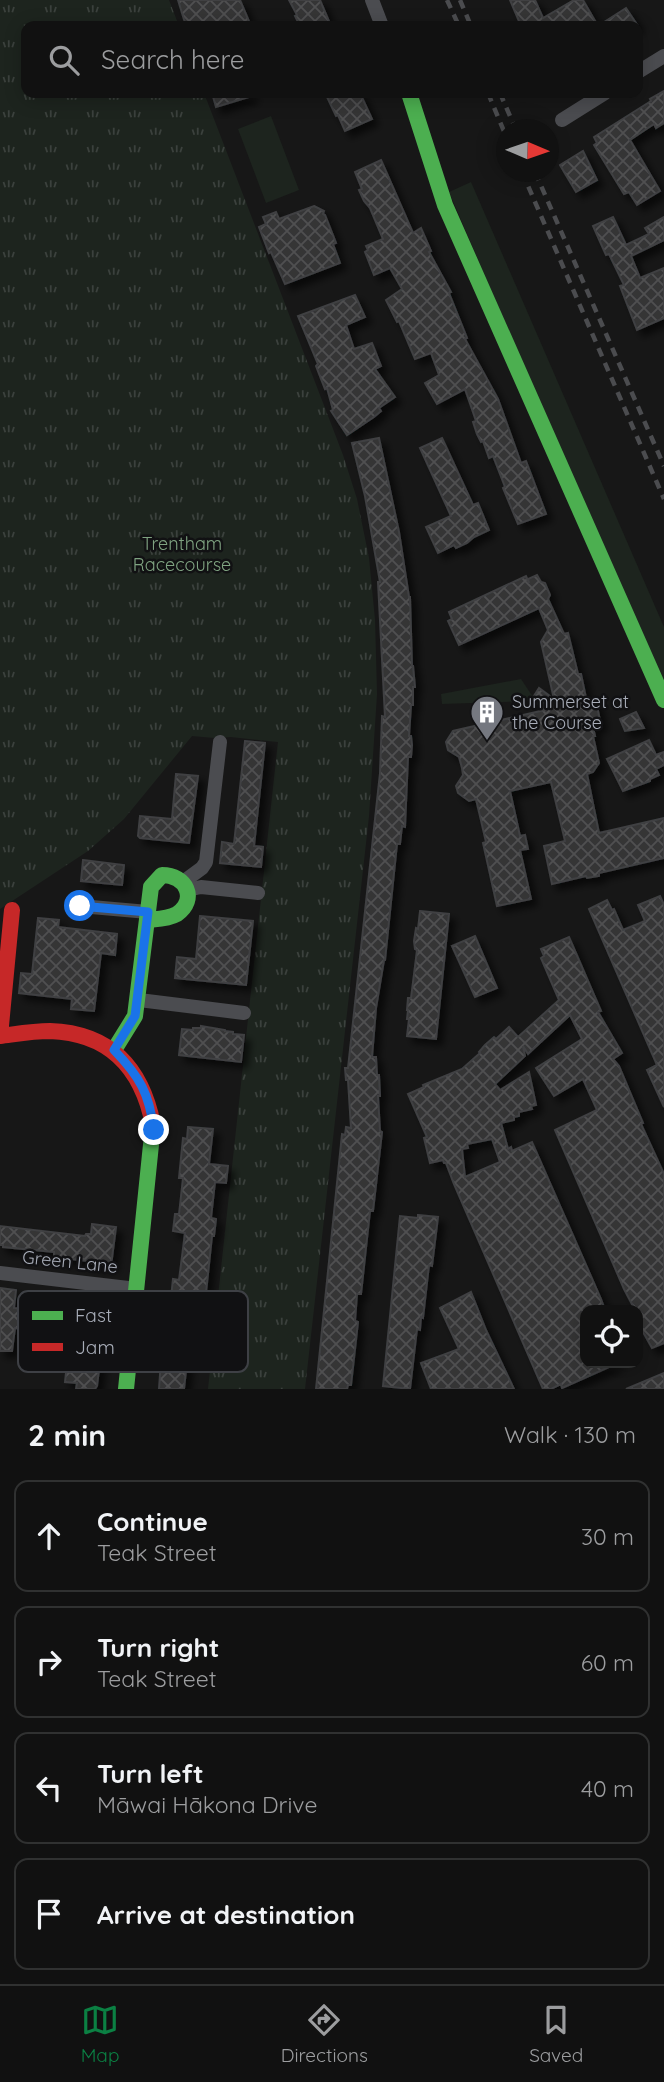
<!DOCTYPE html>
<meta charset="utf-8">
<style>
body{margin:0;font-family:Quicksand,sans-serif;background:#1a1a1a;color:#f1f3f6}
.controls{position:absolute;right:21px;bottom:21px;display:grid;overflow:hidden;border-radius:14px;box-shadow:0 4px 18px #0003}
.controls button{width:63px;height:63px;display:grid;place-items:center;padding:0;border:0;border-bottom:2px solid #303131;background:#111;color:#f1f3f6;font:35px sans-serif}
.compass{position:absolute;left:496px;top:119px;width:63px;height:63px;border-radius:50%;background:#111;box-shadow:0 4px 18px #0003;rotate:92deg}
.stop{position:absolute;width:21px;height:21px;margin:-16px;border:5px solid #1a73e8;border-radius:50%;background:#fff}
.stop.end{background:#1a73e8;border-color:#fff;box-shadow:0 2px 7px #0008}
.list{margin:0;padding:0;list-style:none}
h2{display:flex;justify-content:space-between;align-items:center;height:91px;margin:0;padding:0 28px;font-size:30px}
h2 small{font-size:23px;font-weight:400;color:#9c9d9f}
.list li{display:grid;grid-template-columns:46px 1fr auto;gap:21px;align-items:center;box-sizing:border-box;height:112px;margin:0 14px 14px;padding:0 14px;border:2px solid #303131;border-radius:14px}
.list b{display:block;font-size:26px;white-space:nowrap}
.list p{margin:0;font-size:23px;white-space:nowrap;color:#9c9d9f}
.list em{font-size:23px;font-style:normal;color:#9c9d9f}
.icon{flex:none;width:38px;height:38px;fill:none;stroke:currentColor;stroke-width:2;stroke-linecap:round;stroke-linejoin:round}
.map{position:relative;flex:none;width:664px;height:1389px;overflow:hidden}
.search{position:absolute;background:#111;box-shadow:0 4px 18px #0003;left:21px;right:21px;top:21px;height:77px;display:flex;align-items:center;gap:18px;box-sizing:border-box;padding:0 24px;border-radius:14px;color:#9c9d9f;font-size:26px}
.sheet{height:595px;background:#111}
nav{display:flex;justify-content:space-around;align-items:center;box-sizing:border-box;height:98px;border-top:2px solid #303131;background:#111;font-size:19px;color:#9c9d9f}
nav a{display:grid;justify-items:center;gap:4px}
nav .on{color:#0b8043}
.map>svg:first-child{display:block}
.green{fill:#1d241e}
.park{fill:url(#park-tufts)}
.building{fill:url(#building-cross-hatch);stroke:#3f4043;stroke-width:2;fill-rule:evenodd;filter:url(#shadow)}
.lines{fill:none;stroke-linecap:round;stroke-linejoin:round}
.street{stroke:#4b4c50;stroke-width:14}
.fast{stroke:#4caf50;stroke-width:16}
.jam{stroke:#c62828;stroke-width:16}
.rail{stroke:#4b4c4f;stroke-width:4.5;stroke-dasharray:9 7;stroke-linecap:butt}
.route{stroke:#1a73e8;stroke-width:9}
.labels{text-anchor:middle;stroke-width:5;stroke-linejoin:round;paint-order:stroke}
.park-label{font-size:18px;fill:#7fa381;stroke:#111113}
.poi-label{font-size:18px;fill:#a8adb8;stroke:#111113;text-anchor:start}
.street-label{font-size:18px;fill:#a8adb8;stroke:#111113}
.key{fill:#111113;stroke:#3e4045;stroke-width:2}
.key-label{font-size:19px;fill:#a8adb8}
</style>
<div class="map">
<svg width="664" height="1389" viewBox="0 0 664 1389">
<defs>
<pattern id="park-tufts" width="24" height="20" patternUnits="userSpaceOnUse" patternTransform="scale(1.75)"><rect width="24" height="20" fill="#1d241e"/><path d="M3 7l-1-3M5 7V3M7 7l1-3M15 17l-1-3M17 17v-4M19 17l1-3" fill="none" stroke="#3b413d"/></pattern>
<pattern id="building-cross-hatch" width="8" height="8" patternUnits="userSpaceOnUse" patternTransform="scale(1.75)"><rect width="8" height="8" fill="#353536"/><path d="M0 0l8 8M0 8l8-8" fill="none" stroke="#4f5051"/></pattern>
<filter id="shadow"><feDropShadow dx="6" dy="6" stdDeviation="3.5" flood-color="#0009"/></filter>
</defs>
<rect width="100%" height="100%" fill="#171717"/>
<g class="green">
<path d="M271 116 299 190 266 203 238 129Z"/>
<path d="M471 182 664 627V693L449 192Z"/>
<path d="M521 679 533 697 532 701 442 704 441 694Z"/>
</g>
<path class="park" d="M0 0H169L179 26H26V93H204L343 455 357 499 369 558 375 620 377 694 369 816 305 1389H208L278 742 231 737 215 738 192 736 124 819 88 851 0 909Z"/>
<g class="building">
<path d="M178 0H240L251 26H186Z"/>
<path d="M289 0H320L331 26H300L295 16 297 15Z"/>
<path d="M510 0H535L543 18 574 0H583L598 26H521Z"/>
<path d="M626 8 638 26H598Z"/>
<path d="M664 91V123L656 128 654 124 630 140 660 191 637 205 629 192 624 194 594 145 597 143 594 137 651 101 650 99Z"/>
<path d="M212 93H251L252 96 216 107Z"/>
<path d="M336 93H360L372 119 345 131 338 115 336 116 327 97Z"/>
<path d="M583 151 597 180 576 192 560 165Z"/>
<path d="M381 160 413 233 421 228 431 251 429 252 451 292 449 293 467 338 465 339 498 399 521 463 526 461 546 514 518 524 503 488 505 487 493 456 489 458 483 441 481 442 477 434 473 422 476 421 465 389 437 404 425 383 439 375 431 353 415 359 399 321 397 322 386 300 402 289 390 268 374 275 365 252 368 250 366 246 383 239 370 208 364 201 359 190 362 189 355 172Z"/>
<path d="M314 206 324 211 323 214 325 215 336 243 333 244 340 263 285 284 271 252 269 253 259 227 266 224 263 217 276 212 279 219Z"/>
<path d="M613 217 626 245 649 234 645 228 664 217V240L631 256 640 278 664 268V318L637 330 620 286 624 285 609 254 606 255 593 226Z"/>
<path d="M355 295 365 317 346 325 354 349 372 343 381 366 375 369 395 397 379 408 381 411 374 417 347 435 331 411 333 410 327 388 325 389 316 366 318 364 298 316Z"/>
<path d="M379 438 399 532 409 597H410L412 666H413L415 687H413V705H411L409 736H411L412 745 411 757H408L405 827 402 826 400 844H397L385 960H384L376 1008 372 1057H376L377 1075H379L380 1096H378L380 1131 382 1132 373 1211H370L361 1294H357L355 1321 358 1322 351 1385H348L347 1389H316L342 1134 345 1135 346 1127 351 1128 348 1080H346L345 1068H348L380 773 382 716 385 717 378 582H380L365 496 352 443Z"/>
<path d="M442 438 473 505 478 503 489 530 474 537 467 543 456 548 454 545 438 553 426 527 451 516 420 448Z"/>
<path d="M537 575 541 582 545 583 550 595 548 599 564 634 568 633 578 674H581L586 698H588L589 702 596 701 601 725 593 727 595 736H593L599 763 593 772 587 774 599 833 664 818V858L599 873V876L587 878 586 876 552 884 544 846 565 841 551 782 510 791 520 836 525 835 528 849 520 850 531 899 497 906 483 843 486 842 476 799 469 801 458 793 456 786 463 775 462 768 459 757 448 750 446 742 453 731 545 710 532 699 539 688 554 699 541 642 548 630 539 608 459 645 448 621 452 619 449 612 526 576 529 583 528 579Z"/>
<path d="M636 712 644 728 625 731 620 719Z"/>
<path d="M649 740 656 755 664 752V765L656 769 659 775 650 779V781L623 791 607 759Z"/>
<path d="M245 741 265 743 254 846 263 847 261 867 220 863 222 842 234 844Z"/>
<path d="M176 774 198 776 189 843 140 838 138 836 140 816 172 819Z"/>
<path d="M83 860 124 865 122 885 81 881Z"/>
<path d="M660 896 664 905V1107L647 1070 657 1065 589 909 607 900 612 910 614 909 623 930 645 921 638 905Z"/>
<path d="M420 911 449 914 436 1039 407 1036 409 1019H407L408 1010H407L408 998H411L417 950 415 949 414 941 416 928 418 929Z"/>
<path d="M200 916 253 921 246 985 175 978 177 957 196 959Z"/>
<path d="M38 918 59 920 58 927 117 934 115 955 101 953 94 1011 71 1009 72 999 19 993 21 973 32 974Z"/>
<path d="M475 936 497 988 475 997 452 946Z"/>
<path d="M569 937 601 1011 598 1012 622 1053 613 1059 619 1066 643 1123 641 1124 664 1174V1343L652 1348 643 1332 638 1319V1310H635L624 1289 555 1130 597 1110 583 1079 554 1096 536 1068 582 1039 570 1015 528 1054 523 1046 525 1056 495 1084 500 1090 529 1072 536 1105 531 1106 532 1109 519 1112V1116L514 1117V1120L501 1123 508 1149 511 1147 512 1151 532 1142 601 1299 605 1310H585V1363H618L562 1388 561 1384 551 1389H543L454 1184 446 1163H444L443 1160 430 1163 424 1138 427 1137 408 1094 424 1087 423 1085 462 1069 480 1053 479 1052 485 1045 494 1037 496 1039 509 1027 518 1037 559 1000 541 958 544 956 541 949ZM492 1139 500 1162 465 1177 462 1149 468 1148 467 1144Z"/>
<path d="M201 1026 225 1030V1031L233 1032V1034L244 1035 241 1062 179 1055 182 1029 193 1030V1028H201Z"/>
<path d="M188 1127 213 1129 209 1164 228 1166 226 1183 215 1182 211 1218 216 1219 214 1236H212L205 1302 195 1301 192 1330 203 1331 201 1354 188 1352 184 1389H159L162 1346H164L168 1322H170L173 1299 171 1298 173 1279 179 1280 185 1233 173 1231 175 1214H179L183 1178H179L183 1138 187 1139Z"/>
<path d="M418 1215 438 1217 432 1266 429 1265 423 1318 421 1317 420 1330 417 1329 410 1389 383 1386 400 1216 418 1218Z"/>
<path d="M92 1224 116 1227 111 1266 88 1263V1261L54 1257V1252L3 1247V1245H0V1226L85 1236 86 1234H91Z"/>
<path d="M0 1288 16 1290 14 1308 39 1311 40 1303 49 1304V1302L80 1306V1302L104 1305 101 1329 104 1330 97 1386 95 1389H76L77 1383 65 1382 70 1335 15 1328 12 1351H0Z"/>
<path d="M471 1292 486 1330 514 1389H431L421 1363 459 1349 440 1308Z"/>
<path d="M664 1373V1389H626Z"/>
</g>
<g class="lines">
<g class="street">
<path d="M372 0 382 26"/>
<path d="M638 72 664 56"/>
<path d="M562 120 605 93"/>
<path d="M183 882 202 868 206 862 220 742"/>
<path d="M187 890 201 887 258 893"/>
<path d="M80 906 148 912"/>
<path d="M139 1000 244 1013"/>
<path d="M0 1273 137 1289"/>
</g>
<g class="fast">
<path d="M409 93 445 205 664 700"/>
<path d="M114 1050 135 1016 151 887 162 875C186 875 198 899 177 914 168 919 158 919 148 920"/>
<path d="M126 1389 153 1125"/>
</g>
<path class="jam" d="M12 910 0 1036C16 1034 33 1031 50 1031 110 1033 142 1068 153 1125"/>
<g class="rail">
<path d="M447 0 459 26"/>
<path d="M460 0 471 26"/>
<path d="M488 93 506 136"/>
<path d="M500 93 516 130"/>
<path d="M522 172 664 499"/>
<path d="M535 172 664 466"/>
</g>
</g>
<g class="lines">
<path class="route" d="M80 906 148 912 135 1016 114 1050C140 1077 149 1093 154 1130"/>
</g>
<defs>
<symbol id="building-pin" viewBox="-11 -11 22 30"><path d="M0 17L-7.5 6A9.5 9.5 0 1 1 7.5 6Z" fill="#757880" stroke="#111113"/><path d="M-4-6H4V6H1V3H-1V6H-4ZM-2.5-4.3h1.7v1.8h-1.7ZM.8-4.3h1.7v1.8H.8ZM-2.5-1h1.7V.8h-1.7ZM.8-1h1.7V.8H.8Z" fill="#fff"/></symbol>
</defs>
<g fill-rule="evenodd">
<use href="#building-pin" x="468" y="693" width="38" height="52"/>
</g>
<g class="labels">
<g class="park-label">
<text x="182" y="550">Trentham<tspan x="182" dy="21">Racecourse</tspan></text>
</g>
<g class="poi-label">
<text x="512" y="708">Summerset at<tspan x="512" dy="21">the Course</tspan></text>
</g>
<g class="street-label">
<text transform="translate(70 1262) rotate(6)" y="6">Green Lane</text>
</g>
</g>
<rect x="18" y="1291" width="230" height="81" rx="10" class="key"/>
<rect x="32" y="1311" width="31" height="9" fill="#4caf50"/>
<rect x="32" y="1343" width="31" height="8" fill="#c62828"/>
<g class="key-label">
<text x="75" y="1322">Fast</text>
<text x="75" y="1354">Jam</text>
</g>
</svg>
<div class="controls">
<button><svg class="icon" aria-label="locate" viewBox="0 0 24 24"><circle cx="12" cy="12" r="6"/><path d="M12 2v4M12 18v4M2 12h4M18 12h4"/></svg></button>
</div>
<svg class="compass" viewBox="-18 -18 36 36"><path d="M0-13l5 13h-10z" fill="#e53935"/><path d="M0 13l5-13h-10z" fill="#9c9d9f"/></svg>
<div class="stop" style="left:80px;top:906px"></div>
<div class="stop end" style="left:154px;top:1130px"></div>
<div class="search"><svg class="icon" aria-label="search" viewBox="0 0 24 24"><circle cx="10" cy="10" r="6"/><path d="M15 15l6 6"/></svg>Search here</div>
</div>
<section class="sheet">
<h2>2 min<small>Walk · 130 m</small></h2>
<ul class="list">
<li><svg class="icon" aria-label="ahead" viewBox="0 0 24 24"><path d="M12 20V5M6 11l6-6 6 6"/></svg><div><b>Continue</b><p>Teak Street</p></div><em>30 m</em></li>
<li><svg class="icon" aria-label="right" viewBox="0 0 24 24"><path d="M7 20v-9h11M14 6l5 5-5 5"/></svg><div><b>Turn right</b><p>Teak Street</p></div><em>60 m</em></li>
<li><svg class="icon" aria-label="left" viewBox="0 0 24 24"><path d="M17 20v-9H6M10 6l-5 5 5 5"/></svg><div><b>Turn left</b><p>Māwai Hākona Drive</p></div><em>40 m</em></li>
<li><svg class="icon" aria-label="arrive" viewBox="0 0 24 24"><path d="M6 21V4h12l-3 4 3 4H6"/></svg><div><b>Arrive at destination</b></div></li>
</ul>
</section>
<nav>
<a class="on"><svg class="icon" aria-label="map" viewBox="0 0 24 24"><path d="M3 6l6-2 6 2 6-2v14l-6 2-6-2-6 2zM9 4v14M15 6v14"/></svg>Map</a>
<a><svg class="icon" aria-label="directions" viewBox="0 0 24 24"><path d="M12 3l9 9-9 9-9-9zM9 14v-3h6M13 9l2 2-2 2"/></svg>Directions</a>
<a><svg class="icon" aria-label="saved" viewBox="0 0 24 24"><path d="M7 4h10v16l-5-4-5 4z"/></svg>Saved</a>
</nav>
